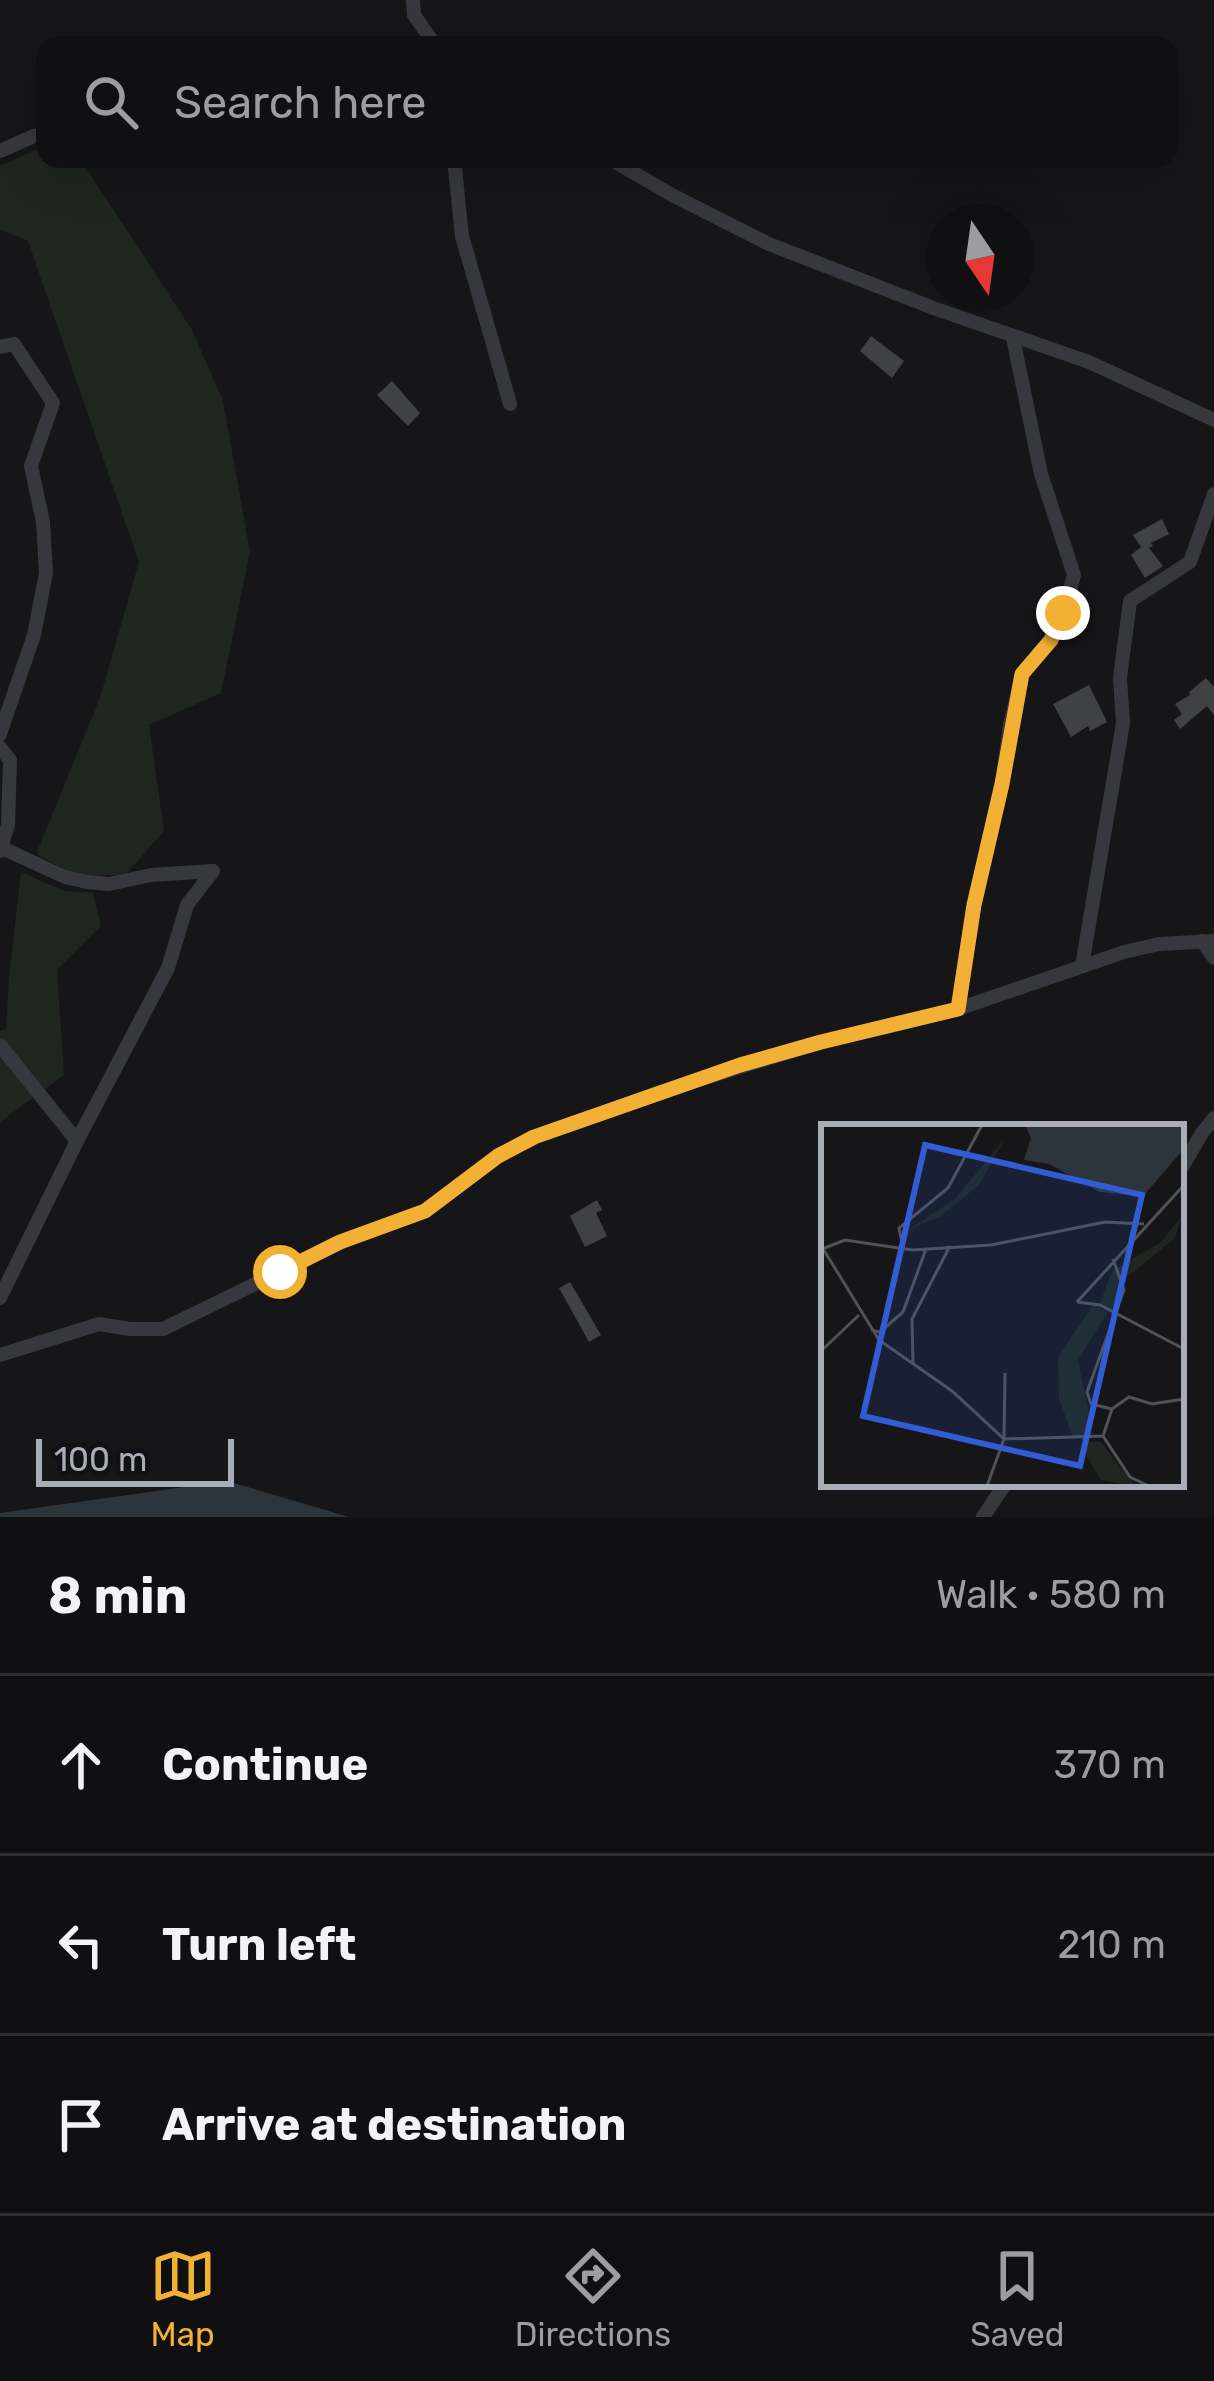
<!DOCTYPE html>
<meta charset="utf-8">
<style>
body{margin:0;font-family:Rubik,sans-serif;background:#19191b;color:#f1f3f6}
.compass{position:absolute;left:926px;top:204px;width:108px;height:108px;border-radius:50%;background:#101012;box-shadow:0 12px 48px #0002;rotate:167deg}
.scale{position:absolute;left:36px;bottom:30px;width:198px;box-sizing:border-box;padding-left:12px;border:6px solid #a8adb8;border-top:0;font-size:33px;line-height:42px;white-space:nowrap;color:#a8adb8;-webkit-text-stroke:9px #111113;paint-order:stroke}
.stop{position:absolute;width:36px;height:36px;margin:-27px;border:9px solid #f2b134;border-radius:50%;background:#fff}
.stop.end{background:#f2b134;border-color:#fff;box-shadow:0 3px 12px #0008}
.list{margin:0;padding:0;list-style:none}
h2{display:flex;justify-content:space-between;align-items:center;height:156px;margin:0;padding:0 48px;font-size:51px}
h2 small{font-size:39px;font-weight:400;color:#9c9d9f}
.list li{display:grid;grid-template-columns:78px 1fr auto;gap:36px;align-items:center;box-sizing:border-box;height:180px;padding:0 48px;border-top:3px solid #303032}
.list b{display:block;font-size:45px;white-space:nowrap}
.list em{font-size:39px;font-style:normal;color:#9c9d9f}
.icon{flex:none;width:66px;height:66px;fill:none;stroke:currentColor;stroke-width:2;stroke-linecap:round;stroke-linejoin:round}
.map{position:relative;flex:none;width:1214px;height:1517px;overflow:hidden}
.search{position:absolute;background:#101012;box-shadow:0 12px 48px #0002;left:36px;right:36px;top:36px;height:132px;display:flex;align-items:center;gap:30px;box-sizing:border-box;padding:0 42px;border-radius:24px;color:#9c9d9f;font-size:45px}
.sheet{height:696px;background:#101012}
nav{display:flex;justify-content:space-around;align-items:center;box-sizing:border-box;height:168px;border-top:3px solid #303032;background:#101012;font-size:33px;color:#9c9d9f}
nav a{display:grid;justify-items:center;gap:6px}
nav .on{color:#f2b134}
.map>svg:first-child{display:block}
.green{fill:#1e261f}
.water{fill:#2c353c}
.building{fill:#404145}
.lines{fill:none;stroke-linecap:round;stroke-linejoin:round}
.street{stroke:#37383d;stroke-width:14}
.route{stroke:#f2b134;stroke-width:15}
.inset-road{fill:none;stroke:#505258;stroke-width:3}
.view{fill:#325cd3;fill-opacity:0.15;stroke:#325cd3;stroke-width:6}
.inset-edge{fill:none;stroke:#a8adb8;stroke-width:6}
</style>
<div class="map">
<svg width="1214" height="1517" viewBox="0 0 1214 1517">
<rect width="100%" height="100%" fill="#161618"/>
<g class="green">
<path d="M45 149V159H80L192 330 223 401 250 552 221 693 149 725 164 831 125 875H76L36 854 100 698 139 562 28 241 0 229V166L36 150Z"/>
<path d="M21 872 64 891 93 893 101 926 57 970 64 1075 0 1122V1031L6 1029 9 977Z"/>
</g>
<path class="water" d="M227 1481 349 1517H0V1513Z"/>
<g class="building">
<path d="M871 336 904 361 892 378 860 351Z"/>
<path d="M392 381 420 413 408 426 377 395Z"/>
<path d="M1162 519 1169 534 1151 543 1153 546 1149 548 1163 566 1145 578 1131 555 1141 547 1133 535Z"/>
<path d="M1206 678 1214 687V715L1207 706 1180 729 1174 720 1182 714 1175 704 1190 695 1189 692Z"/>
<path d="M1089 685 1107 722 1090 731 1088 726 1071 737 1053 704Z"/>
<path d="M597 1200 602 1210 596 1213 607 1236 585 1247 570 1216Z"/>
<path d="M570 1282 601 1335 589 1342 559 1288Z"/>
</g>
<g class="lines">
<g class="street">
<path d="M413 0 414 15 435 45"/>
<path d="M0 151 34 136 45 135"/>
<path d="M454 159 462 236 510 404"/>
<path d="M610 159 672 195 769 244 936 309 1089 362 1214 420"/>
<path d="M0 347 14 344 53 403 31 466 43 522 46 573 34 635 0 734"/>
<path d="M0 747 10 760 8 825 0 851"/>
<path d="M0 847 65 877 87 882 109 884 151 875 213 871"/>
<path d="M1202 941 1214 958"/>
<path d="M1082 966 1123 723 1120 678 1130 601 1190 562 1214 494"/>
<path d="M958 1009 974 905 1002 784 1010 725 1022 674 1051 640 1063 613 1074 575 1041 474 1013 338"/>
<path d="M0 1045 77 1141"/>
<path d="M1181 1169 1202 1133 1214 1118"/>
<path d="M0 1298 77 1141 168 968 187 905 213 871"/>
<path d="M0 1355 99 1324 130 1329H163L341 1242 425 1211 498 1156 534 1137 660 1092 821 1042 958 1009 1124 952 1159 944 1214 941"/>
<path d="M983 1517 1005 1484"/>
</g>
</g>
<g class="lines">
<path class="route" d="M280 1272 340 1242 425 1211 498 1156 534 1137 740 1065 821 1042 958 1009 974 905 1002 784 1022 674 1051 640 1063 613"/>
</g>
<g transform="translate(821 1124)">
<rect width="363" height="363" fill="#161618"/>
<path d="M184 14 158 61 120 92 85 107 134 75ZM363 89 353 115 300 158 291 185 279 179 291 147 340 118ZM272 181 287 188 257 236 272 311 252 313 238 275 237 233ZM266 317 280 318 314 362 280 356 261 324Z" fill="#1e261f"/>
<path d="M204 1H363V25L322 72 279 68 228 40 203 36 210 14Z" fill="#2c353c"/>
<path class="inset-road" d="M1 123 58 216 131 267 183 315 166 362M82 123 78 104 127 64 161 1M1 125 24 116 91 126 170 121 284 98 323 100M256 178 363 61M256 178 279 181 363 225M50 206 59 208 82 188 105 125M0 227 38 191M92 240 91 195 129 122M184 249 183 315 282 312 291 285 308 273 331 280 363 275M291 285 270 280 266 268 303 166 292 135M282 312 309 353 328 362"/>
<path class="view" d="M104 21 321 71 259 342 42 292Z"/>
<rect width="363" height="363" class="inset-edge"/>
</g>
</svg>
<svg class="compass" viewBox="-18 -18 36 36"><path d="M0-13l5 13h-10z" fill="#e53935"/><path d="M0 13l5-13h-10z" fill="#9c9d9f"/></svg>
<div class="scale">100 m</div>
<div class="stop" style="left:280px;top:1272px"></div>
<div class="stop end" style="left:1063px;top:613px"></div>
<div class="search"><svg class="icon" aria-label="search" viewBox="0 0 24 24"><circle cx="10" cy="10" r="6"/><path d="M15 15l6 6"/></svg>Search here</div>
</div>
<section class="sheet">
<h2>8 min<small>Walk · 580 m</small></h2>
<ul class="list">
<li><svg class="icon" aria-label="ahead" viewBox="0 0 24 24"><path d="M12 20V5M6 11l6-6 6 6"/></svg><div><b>Continue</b></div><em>370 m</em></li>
<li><svg class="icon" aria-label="left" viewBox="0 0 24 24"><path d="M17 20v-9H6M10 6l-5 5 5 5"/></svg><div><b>Turn left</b></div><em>210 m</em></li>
<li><svg class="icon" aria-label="arrive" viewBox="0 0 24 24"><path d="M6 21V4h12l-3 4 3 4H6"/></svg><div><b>Arrive at destination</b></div></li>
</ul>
</section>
<nav>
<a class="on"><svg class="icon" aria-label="map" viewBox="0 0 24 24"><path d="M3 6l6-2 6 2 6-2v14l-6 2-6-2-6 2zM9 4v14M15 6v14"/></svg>Map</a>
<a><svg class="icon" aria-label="directions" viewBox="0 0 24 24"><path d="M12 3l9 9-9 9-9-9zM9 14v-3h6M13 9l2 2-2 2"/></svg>Directions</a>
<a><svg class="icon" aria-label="saved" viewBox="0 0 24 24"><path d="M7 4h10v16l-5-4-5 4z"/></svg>Saved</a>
</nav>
